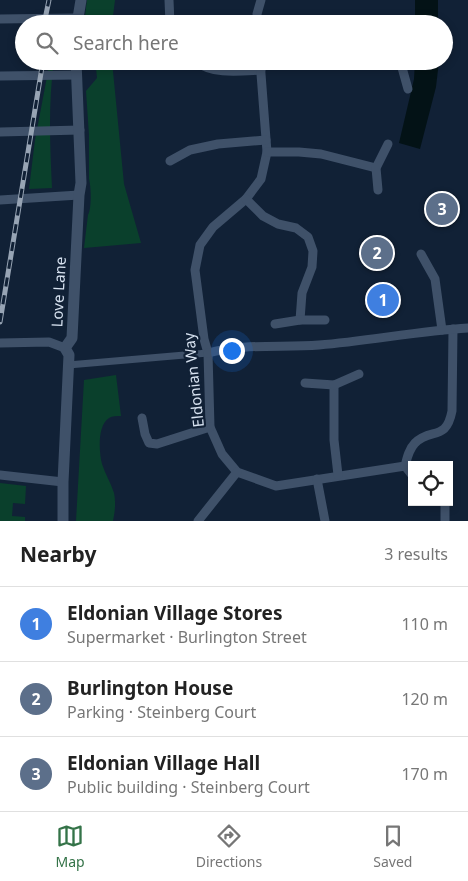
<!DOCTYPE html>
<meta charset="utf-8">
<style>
body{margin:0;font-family:"Noto Sans",sans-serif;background:#f6f6f6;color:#222}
.controls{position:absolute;right:15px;bottom:15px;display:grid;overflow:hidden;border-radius:0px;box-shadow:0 2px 8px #0003}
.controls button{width:45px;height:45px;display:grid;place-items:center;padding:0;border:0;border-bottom:1px solid #e0e0e0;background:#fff;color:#222;font:25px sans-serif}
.you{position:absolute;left:231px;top:350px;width:18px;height:18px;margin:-12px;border:4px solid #fff;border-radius:50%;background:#1a73e8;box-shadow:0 0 0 8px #1a73e833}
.badge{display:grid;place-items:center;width:32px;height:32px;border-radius:50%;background:#347348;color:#fff;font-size:16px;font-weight:700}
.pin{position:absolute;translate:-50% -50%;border:2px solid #fff;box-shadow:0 1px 5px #0006}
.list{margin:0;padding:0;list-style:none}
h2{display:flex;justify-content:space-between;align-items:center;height:65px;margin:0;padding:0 20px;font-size:21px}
h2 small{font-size:16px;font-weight:400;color:#767676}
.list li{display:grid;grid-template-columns:32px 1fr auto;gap:15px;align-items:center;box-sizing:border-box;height:75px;padding:0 20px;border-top:1px solid #e0e0e0}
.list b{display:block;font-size:19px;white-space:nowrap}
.list p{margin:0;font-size:16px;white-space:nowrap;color:#767676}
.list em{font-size:16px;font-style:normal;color:#767676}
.icon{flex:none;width:28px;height:28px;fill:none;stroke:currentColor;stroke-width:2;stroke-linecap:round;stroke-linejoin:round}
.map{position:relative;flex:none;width:468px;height:521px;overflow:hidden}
.search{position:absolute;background:#fff;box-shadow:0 2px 8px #0003;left:15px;right:15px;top:15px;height:55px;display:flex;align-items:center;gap:12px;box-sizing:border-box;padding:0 18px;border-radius:28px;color:#767676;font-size:19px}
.sheet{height:290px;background:#fff}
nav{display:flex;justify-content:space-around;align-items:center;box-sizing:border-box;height:70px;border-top:1px solid #e0e0e0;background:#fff;font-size:14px;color:#767676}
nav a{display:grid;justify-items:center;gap:2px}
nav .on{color:#347348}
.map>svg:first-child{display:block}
.green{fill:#0a402c}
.water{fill:#031216}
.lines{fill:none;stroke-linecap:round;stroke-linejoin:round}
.pedestrian{stroke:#3f5169;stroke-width:7}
.minor{stroke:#3f5169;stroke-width:9}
.tertiary{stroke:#3f5169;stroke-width:11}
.rail-casing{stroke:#97a4b4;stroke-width:5}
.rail{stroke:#112136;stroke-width:3;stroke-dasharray:9;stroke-linecap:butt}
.labels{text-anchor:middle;stroke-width:4.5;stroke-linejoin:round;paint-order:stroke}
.street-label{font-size:15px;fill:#d7e2f0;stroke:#112136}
</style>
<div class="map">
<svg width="468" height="521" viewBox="0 0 468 521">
<rect width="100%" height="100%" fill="#112136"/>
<g class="green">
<path d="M87 0H115L112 24H84Z"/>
<path d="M50 61H54C48 103 50 146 52 188L29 189 35 140Z"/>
<path d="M89 61H112L124 184 141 243 84 248 88 215C92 208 91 186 89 179V135L86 91 97 78 96 68Z"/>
<path d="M116 375 121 416C117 416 112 416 109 418 97 426 99 452 102 464 105 474 111 483 114 493 116 503 115 511 113 521H76L84 380Z"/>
<path d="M0 483 26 486 25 504 13 503 12 516 25 517V521H0Z"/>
</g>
<g class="water">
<rect x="415" y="0" width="23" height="24"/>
<path d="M415 61H439L436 87 420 149 399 143 414 79Z"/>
</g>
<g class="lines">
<path class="pedestrian" d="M68 365 208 353"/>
<g class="minor">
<path d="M169 0 170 24"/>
<path d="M0 19 77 18"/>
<path d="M258 24 257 14 261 0"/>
<path d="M196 61C212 75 241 71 261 70"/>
<path d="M260 61 267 152 261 179 246 199 213 227 200 245 195 270 204 339 208 353 210 427 222 454 237 472 276 486 405 466C407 458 409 449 415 443 431 427 446 442 452 411L453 329"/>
<path d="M380 61 401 64 408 89"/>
<path d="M0 76 77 75"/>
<path d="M0 132 80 130"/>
<path d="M267 152H299L321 154 376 168"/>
<path d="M170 161 190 150 218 144 266 140"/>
<path d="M378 190 376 168 388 144"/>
<path d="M246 199 263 216 278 224 296 228 308 237 313 251 312 267 302 293 300 320"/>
<path d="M0 200 79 195"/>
<path d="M421 254 435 279 442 330"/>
<path d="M275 324 300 320H325"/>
<path d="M0 343 49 342 65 348"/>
<path d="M208 353C243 343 283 348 319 345 369 341 418 331 468 328"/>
<path d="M305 383 334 385V440L338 475"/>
<path d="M334 385 359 374"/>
<path d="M142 418 145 434 149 443 157 444 210 427"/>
<path d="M405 466 412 475"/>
<path d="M0 475 63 482"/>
<path d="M317 479 325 521"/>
<path d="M198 521 237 472"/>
<path d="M445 521V502"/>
</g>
<g class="tertiary">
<path d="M77 24 81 0"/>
<path d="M63 521V482L69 355 65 348 72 338 79 195 81 183 76 61"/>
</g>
<defs>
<g id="rail">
<path d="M44 24 49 0"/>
<path d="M0 322 43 61"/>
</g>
</defs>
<use href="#rail" class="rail-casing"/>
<use href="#rail" class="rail"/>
</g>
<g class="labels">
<g class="street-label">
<text transform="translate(59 292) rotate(-87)" y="5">Love Lane</text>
<text transform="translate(194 380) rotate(-96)" y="5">Eldonian Way</text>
</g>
</g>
</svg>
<div class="controls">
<button><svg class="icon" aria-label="locate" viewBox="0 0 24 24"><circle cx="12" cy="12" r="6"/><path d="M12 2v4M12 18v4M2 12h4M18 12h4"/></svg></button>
</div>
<div class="you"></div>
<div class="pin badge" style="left:383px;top:300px;background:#3f7fe0">1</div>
<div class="pin badge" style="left:377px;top:253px;background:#5c6f8a">2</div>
<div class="pin badge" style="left:442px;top:209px;background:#5c6f8a">3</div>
<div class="search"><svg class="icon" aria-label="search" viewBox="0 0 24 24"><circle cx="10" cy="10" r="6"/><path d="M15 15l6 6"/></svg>Search here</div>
</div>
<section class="sheet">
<h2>Nearby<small>3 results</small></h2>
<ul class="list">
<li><span class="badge" style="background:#3f7fe0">1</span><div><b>Eldonian Village Stores</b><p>Supermarket · Burlington Street</p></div><em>110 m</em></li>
<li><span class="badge" style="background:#5c6f8a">2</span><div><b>Burlington House</b><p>Parking · Steinberg Court</p></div><em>120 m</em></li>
<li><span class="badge" style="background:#5c6f8a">3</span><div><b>Eldonian Village Hall</b><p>Public building · Steinberg Court</p></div><em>170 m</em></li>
</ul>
</section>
<nav>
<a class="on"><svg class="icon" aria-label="map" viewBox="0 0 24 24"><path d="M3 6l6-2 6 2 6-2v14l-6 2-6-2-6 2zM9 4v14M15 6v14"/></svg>Map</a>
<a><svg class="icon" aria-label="directions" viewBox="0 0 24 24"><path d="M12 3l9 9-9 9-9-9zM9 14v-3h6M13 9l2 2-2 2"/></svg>Directions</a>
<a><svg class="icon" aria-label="saved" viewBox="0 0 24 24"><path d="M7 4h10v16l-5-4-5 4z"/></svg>Saved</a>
</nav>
